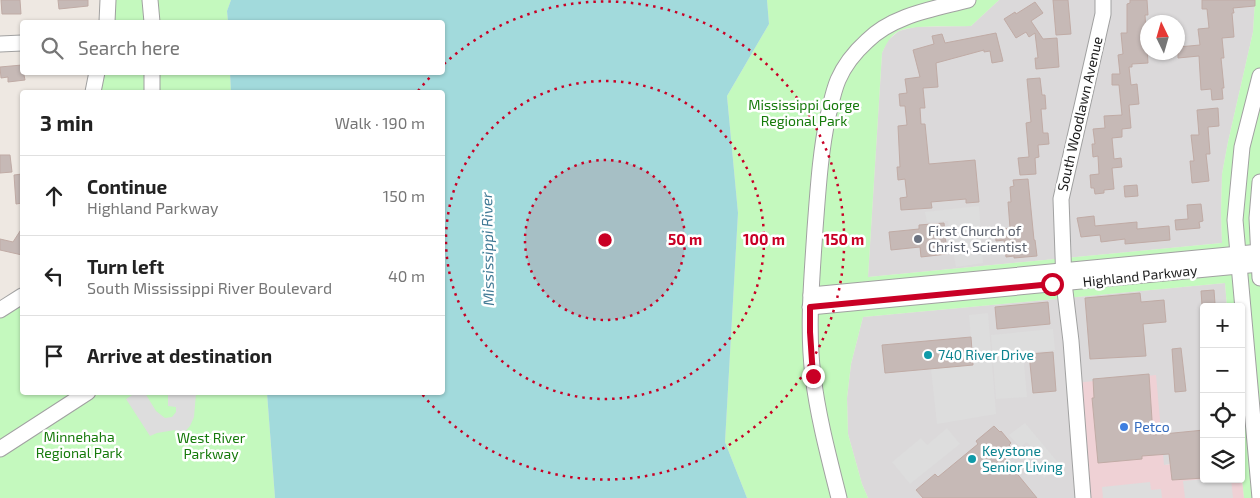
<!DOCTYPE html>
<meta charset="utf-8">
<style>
body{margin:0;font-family:"Exo 2",sans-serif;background:#f6f6f6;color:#222}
.controls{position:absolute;right:15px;bottom:15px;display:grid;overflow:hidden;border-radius:5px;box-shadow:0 1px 4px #0004}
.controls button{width:45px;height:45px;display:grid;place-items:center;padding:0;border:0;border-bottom:1px solid #e0e0e0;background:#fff;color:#222;font:25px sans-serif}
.compass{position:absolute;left:1140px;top:15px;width:45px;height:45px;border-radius:50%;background:#fff;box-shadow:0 1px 4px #0004;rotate:355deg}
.stop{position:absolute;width:15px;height:15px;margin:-11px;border:4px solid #c90025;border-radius:50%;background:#fff}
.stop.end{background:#c90025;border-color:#fff;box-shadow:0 1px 5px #0008}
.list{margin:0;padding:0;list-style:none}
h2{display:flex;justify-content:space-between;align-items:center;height:65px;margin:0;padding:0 20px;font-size:21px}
h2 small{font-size:16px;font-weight:400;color:#767676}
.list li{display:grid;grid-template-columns:32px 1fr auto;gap:15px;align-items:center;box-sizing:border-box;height:80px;padding:0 20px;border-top:1px solid #e0e0e0}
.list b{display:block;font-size:19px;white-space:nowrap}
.list p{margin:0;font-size:16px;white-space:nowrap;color:#767676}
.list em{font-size:16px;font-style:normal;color:#767676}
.icon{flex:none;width:28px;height:28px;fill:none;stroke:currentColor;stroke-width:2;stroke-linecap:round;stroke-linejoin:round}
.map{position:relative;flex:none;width:1260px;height:498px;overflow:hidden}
.search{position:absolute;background:#fff;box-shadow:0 1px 4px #0004;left:20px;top:20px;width:425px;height:55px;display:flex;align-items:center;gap:12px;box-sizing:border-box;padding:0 18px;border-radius:5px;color:#767676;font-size:19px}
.panel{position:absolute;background:#fff;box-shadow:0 1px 4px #0004;left:20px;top:90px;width:425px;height:305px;border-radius:5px}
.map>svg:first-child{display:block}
.residential{fill:#dbd9da;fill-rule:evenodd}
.commercial{fill:#efd1d5}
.park{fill:#c4f9be}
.parking{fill:#ddd}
.water{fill:#a2dadc}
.building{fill:#c6b9b6;stroke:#c0aba5}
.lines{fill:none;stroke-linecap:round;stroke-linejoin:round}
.minor-casing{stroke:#a1a1a1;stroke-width:17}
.minor{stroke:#fff;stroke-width:15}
.route{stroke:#c90025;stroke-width:6}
.ring{fill:none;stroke:#c90025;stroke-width:2.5;stroke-dasharray:2.5 5}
.worship-dot{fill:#6b7280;stroke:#fff;stroke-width:2}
.culture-dot{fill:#0f9aa8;stroke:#fff;stroke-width:2}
.shop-dot{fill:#3f7fe0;stroke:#fff;stroke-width:2}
.labels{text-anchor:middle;stroke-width:5;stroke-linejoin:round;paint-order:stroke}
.park-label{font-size:14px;fill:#167a0b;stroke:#fff}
.street-label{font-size:14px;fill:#1d1d1d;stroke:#fff}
.worship-label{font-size:14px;fill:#5b616d;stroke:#fff;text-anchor:start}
.culture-label{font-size:14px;fill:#0d838f;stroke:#fff;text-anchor:start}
.shop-label{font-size:14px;fill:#366cbe;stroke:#fff;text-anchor:start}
.water-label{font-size:15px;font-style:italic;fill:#417a95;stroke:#fff}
.centre{fill:#c90025;stroke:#fff;stroke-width:2.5}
.ring-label{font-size:15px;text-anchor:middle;font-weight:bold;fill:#c90025;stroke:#fff;stroke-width:5;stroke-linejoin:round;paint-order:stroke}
</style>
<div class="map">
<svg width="1260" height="498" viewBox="0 0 1260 498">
<rect width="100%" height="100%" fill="#eee8e2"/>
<g class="residential">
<path d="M999 0H1255L1253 32 1228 142 1222 174 1221 213 1222 243 868 277 882 53 887 41 899 31 915 27 971 26ZM1148 22H1178V52H1148Z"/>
<path d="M1225 283 1227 307H1204V461L1164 465 1084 498H868L862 484 848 434 847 398 851 364 863 317Z"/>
</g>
<path class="commercial" d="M1156 375 1164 465 1204 461V479H1241V468L1244 498H1084L1074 383Z"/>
<g class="park">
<path d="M114 0H231L227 11 228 22H112Z"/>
<path d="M767 0H999L971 26C954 27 913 24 899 31 890 36 886 44 882 53L868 277 1222 243 1221 213 1222 174 1228 142 1253 32 1255 0H1260V498H1244L1241 468V307H1227L1225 283 863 317 851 364 847 398 848 434 862 484 868 498H747L725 442 738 213 727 96 769 24Z"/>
<path d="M103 73H230L231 92H100Z"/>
<path d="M22 304V392L267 393 275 498H0V318Z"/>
</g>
<g class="parking">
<path d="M979 206 983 263 956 267 948 221 927 222 925 212Z"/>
<path d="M988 313 996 414 937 424 931 369 973 365 969 315Z"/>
<path d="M1053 329 1055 350 1023 353 1027 397 996 399 991 335Z"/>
<path d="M135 393H145L156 411 165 418 172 417 176 412V407L168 406V393H196L194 417 190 426 180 437 175 430 157 433 150 436 126 399Z"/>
<path d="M1025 423 1060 465 1044 478 1031 462 1039 455 1027 442 1020 447 1009 435Z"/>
<path d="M947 428 960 444 910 484 892 462 921 438 927 445Z"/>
<path d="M1204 479H1231L1233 498H1185L1183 481Z"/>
<path d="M1150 482 1151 490 1161 489 1162 498H1103L1102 487Z"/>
</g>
<path class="water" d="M231 0H767L769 24 727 96 738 213 725 442 747 498H275L267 393 442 392V92H231L230 73 442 72V22H228L227 11Z"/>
<g class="building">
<path d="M1 0H20L21 14H2Z"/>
<path d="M58 0H88V6L59 9Z"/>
<path d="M1053 0H1068L1071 34 1056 35Z"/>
<path d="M1130 0H1147L1148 15H1145L1148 63 1132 64V67H1129L1131 85 1137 84 1139 104 1129 105 1131 128 1122 129V137L1112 138 1114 159 1121 158 1122 167 1112 168 1114 189 1104 190V193L1095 194 1094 188H1091L1090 175 1099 174 1098 156 1093 157 1092 144H1095L1093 129 1105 128 1104 116 1122 115 1119 85H1112V74H1120L1118 55 1123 54 1121 33H1127V4L1130 3Z"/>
<path d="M1202 0H1255V6L1233 8 1234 13H1232L1234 37 1222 38 1224 58H1221L1224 88H1222L1223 99 1212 100 1211 89 1201 90 1199 56 1178 58V47L1200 45 1198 29 1209 28 1207 9H1202Z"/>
<path d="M1035 2 1043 13 1031 21 1043 39 1057 38 1059 67 1036 69 1035 58H1038L1035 33 1029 37 1026 32 1016 38 1004 19 1015 12 1016 14Z"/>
<path d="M996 33 1003 61 992 63 990 51 984 52V50L936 63 938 87 923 88 925 108H920L921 124H925L929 164 975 160 979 202 966 203V199L931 202 932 208 901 210 900 198 907 197 905 179 898 180 897 167H900L898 126 907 125 905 106H900L899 94 907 93 905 79 920 77 913 50 934 44 932 36 942 34 945 43Z"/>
<path d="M22 65 25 80 8 82V77L1 78 0 67Z"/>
<path d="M1040 78 1042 95H1045L1046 109H1041L1043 133H1048L1049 144 1038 145 1039 157 1035 158 1036 174 1020 175 1018 158 1029 157 1026 123 1031 122 1027 79Z"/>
<path d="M1218 108 1219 126 1208 127 1210 154H1206L1209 181 1192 183 1190 161H1194L1191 135H1199L1197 110Z"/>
<path d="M0 155H10L12 172 0 173Z"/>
<path d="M22 174V203L16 204 14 175Z"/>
<path d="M1028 179 1034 240H1035L1037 256 1014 258V256L1006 257 1004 240 996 241 995 230 1010 228 1008 202H1011L1010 187 1014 186 1013 180Z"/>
<path d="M1137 185 1138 196 1125 197 1124 186Z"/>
<path d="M1201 204 1203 221 1199 222 1200 228 1176 230 1175 220 1188 219 1187 205Z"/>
<path d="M1094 216 1095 226 1137 222V229L1169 226 1170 240 1125 244V239L1101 242 1100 235 1081 237 1077 218Z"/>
<path d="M944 223 947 254 921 257 920 247 891 250 889 232 919 229V225Z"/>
<path d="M22 228V255L0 250V239L13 242Z"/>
<path d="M1214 290 1215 304 1202 305 1201 291Z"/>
<path d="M1140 293 1141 302 1164 300 1165 312 1166 322 1143 324 1146 356 1090 359 1085 298Z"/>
<path d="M1048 302 1050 324 997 329 995 307Z"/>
<path d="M971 337 973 365 885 373 882 345Z"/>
<path d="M1181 348 1186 391 1175 392 1172 349Z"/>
<path d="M1053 352 1056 391 1033 393 1029 354Z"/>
<path d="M1149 374 1153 435 1204 430V478L1172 480 1169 454 1142 456V459L1098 463 1092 398H1094L1093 379Z"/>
<path d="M994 426 1000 432 1001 431 1011 443 1009 445 1014 451 1005 459 1037 498H923L916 490 935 474 938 477 978 444 976 441Z"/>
</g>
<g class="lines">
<defs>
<g id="minor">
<path d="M150 0 152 22"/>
<path d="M107 22 108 0"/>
<path d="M0 44 22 43"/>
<path d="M152 72V92"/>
<path d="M93 92 97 72"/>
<path d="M1260 182 1257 218 1260 278"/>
<path d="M811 295 1260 252"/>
<path d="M810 307 1260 264"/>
<path d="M0 310 22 296"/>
<path d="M0 449 88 392"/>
<path d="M839 498C829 458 818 417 813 376 807 327 812 278 815 229 818 191 820 154 828 116 831 104 833 92 838 80 844 66 856 51 867 41 893 15 934 9 968 0"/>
<path d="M1083 498 1071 341 1064 283 1061 199 1103 14V0"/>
<path d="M1260 498 1235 220 1242 147 1260 76"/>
</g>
</defs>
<use href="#minor" class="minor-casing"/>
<use href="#minor" class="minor"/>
</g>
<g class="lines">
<path class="route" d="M813 376 810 332V307L1052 284"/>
</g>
<circle cx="605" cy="240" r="80" fill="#c90025" fill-opacity=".12"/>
<g class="ring">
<circle cx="605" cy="240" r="80"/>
<circle cx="605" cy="240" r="159"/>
<path d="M418 91A239 239 0 0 1 433 74M444 64A239 239 0 1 1 422 394"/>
</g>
<circle class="worship-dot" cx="918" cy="239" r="5"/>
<g class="culture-dot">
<circle cx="928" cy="355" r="5"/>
<circle cx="972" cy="459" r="5"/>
</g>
<circle class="shop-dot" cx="1124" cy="427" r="5"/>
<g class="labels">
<g class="park-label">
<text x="804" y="110">Mississippi Gorge<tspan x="804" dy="16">Regional Park</tspan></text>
<text x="79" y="442">Minnehaha<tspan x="79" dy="16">Regional Park</tspan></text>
<text x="211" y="443">West River<tspan x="211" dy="16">Parkway</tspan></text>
</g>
<g class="street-label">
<text transform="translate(1080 114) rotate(-77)" y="5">South Woodlawn Avenue</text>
<text transform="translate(1140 276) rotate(-6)" y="5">Highland Parkway</text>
</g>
<g class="worship-label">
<text x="928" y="236">First Church of<tspan x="928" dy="16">Christ, Scientist</tspan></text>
</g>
<g class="culture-label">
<text x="938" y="360">740 River Drive</text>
<text x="982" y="456">Keystone<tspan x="982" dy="16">Senior Living</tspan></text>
</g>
<g class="shop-label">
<text x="1134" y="432">Petco</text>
</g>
<g class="water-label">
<text transform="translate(488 249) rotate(-91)" y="5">Mississippi River</text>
</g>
</g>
<circle cx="605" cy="240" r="8" class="centre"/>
<g class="ring-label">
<text x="685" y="245">50 m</text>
<text x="764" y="245">100 m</text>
<text x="844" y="245">150 m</text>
</g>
</svg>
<div class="controls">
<button>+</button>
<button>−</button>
<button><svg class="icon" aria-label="locate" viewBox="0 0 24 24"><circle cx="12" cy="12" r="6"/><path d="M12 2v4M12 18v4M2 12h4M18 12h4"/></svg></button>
<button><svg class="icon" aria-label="layers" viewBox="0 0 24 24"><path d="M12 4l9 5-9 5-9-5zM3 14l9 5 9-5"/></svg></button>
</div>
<svg class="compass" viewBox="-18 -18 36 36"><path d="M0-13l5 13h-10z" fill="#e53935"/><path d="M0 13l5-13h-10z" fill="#767676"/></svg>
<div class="stop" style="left:1052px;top:284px"></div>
<div class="stop end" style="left:813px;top:376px"></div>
<div class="search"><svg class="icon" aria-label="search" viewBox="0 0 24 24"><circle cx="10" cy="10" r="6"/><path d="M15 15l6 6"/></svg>Search here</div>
<section class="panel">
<h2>3 min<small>Walk · 190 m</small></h2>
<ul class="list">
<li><svg class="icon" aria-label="ahead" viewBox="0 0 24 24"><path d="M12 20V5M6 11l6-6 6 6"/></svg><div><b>Continue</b><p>Highland Parkway</p></div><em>150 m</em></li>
<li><svg class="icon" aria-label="left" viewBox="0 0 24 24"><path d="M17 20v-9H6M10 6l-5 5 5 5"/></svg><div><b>Turn left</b><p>South Mississippi River Boulevard</p></div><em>40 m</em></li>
<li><svg class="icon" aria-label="arrive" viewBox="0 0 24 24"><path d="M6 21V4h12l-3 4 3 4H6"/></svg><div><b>Arrive at destination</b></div></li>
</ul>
</section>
</div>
